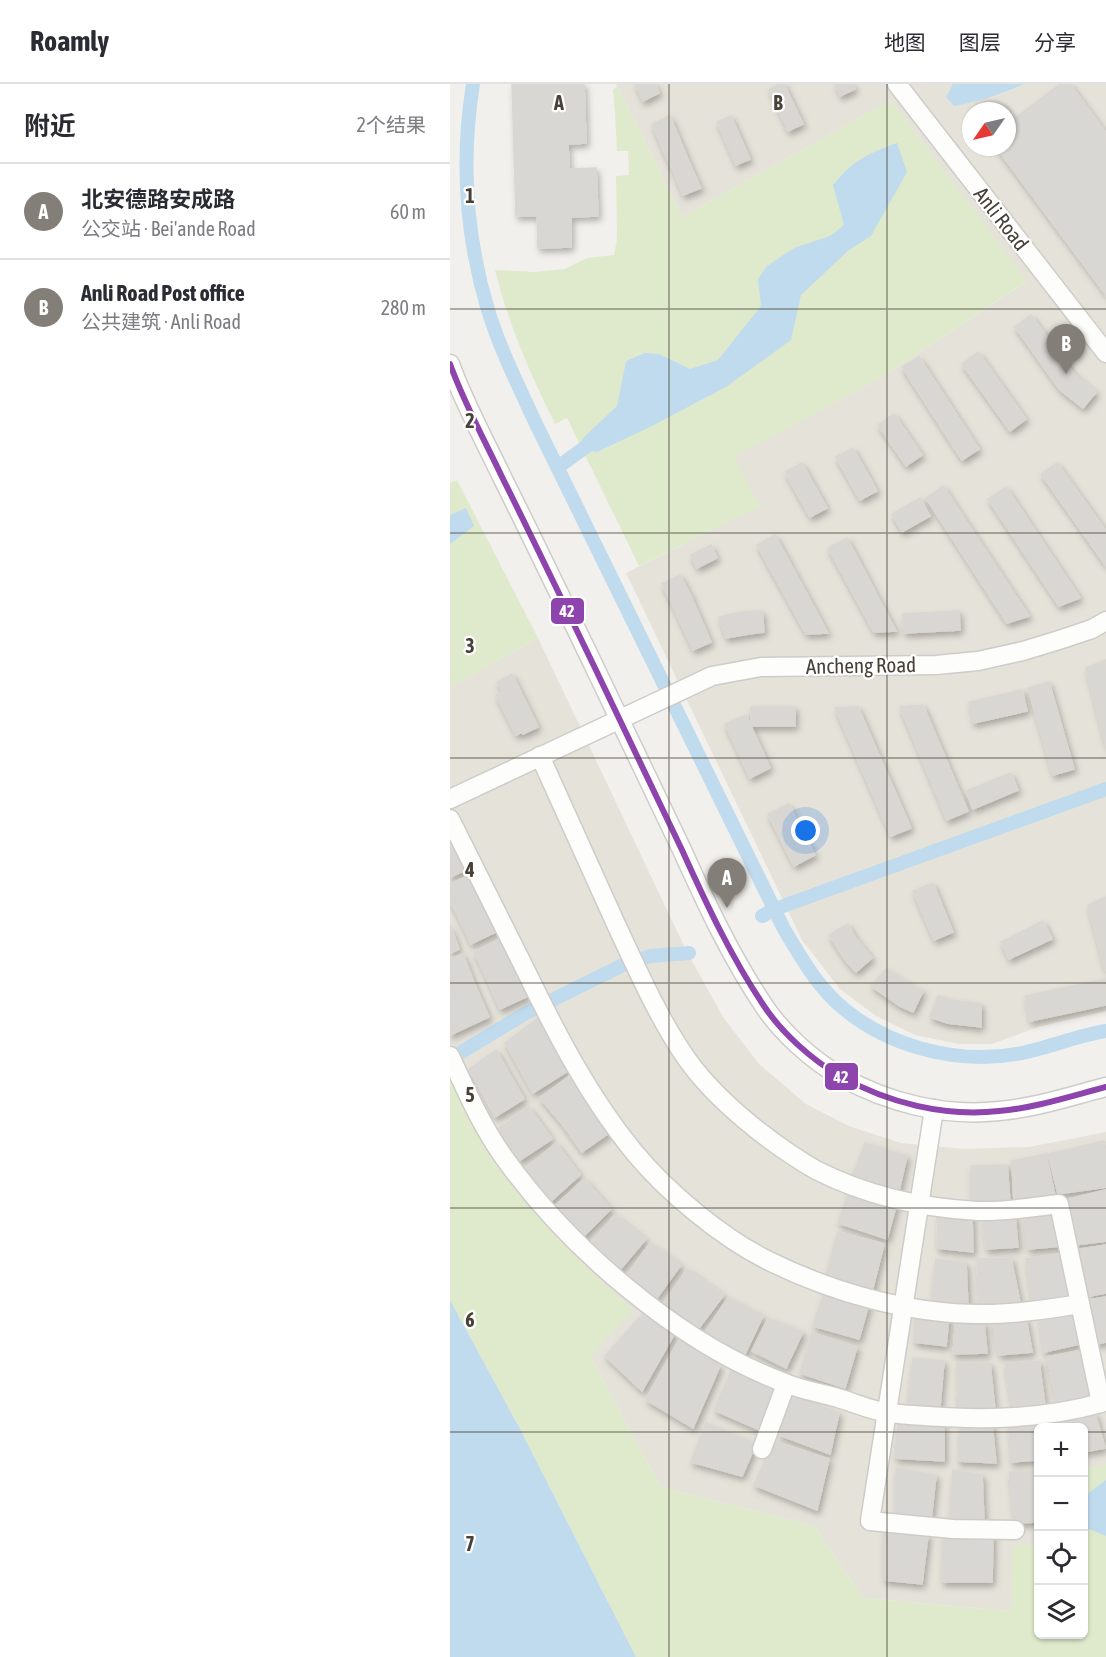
<!DOCTYPE html>
<html lang="zh">
<meta charset="utf-8">
<style>
body{margin:0;font-family:"Asap Condensed","Noto Sans SC",sans-serif;background:#f2f2f3;color:#2b2b33}
.controls{position:absolute;right:18px;bottom:18px;display:grid;overflow:hidden;border-radius:9px;box-shadow:0 2px 4px #0004}
.controls button{width:54px;height:54px;display:grid;place-items:center;padding:0;border:0;border-bottom:2px solid #e1e1e2;background:#fff;color:#2b2b33;font:30px sans-serif}
.compass{position:absolute;left:512px;top:18px;width:54px;height:54px;border-radius:50%;background:#fff;box-shadow:0 2px 4px #0004;rotate:236deg}
.you{position:absolute;left:356px;top:747px;width:21px;height:21px;margin:-15px;border:4px solid #fff;border-radius:50%;background:#1a73e8;box-shadow:0 0 0 9px #1a73e833}
.badge{display:grid;place-items:center;width:39px;height:39px;border-radius:50%;background:#837e77;color:#fff;font-size:20px;font-weight:700}
.pin{position:absolute;translate:-50% -50px;filter:drop-shadow(0 2px 3px #0008)}
.pin::after{content:'';position:absolute;top:32px;width:21px;height:18px;background:inherit;clip-path:polygon(0 0,100% 0,50% 100%)}
.list{margin:0;padding:0;list-style:none}
h2{display:flex;justify-content:space-between;align-items:center;height:78px;margin:0;padding:0 24px;font-size:26px}
h2 small{font-size:20px;font-weight:400;color:#7c7c81}
.list li{display:grid;grid-template-columns:39px 1fr auto;gap:18px;align-items:center;box-sizing:border-box;height:96px;padding:0 24px;border-top:2px solid #e1e1e2}
.list b{display:block;font-size:22px;white-space:nowrap}
.list p{margin:0;font-size:20px;white-space:nowrap;color:#7c7c81}
.list em{font-size:20px;font-style:normal;color:#7c7c81}
.icon{flex:none;width:33px;height:33px;fill:none;stroke:currentColor;stroke-width:2;stroke-linecap:round;stroke-linejoin:round}
.map{position:relative;flex:none;width:656px;height:1573px;overflow:hidden}
header{display:flex;align-items:center;gap:36px;box-sizing:border-box;height:84px;padding:0 30px;background:#fff;border-bottom:2px solid #e1e1e2}
header strong{font-size:28px}
nav{display:flex;gap:33px;margin-inline-start:auto;font-size:21px}
main{display:flex}
aside{flex:1;background:#fff}
.map>svg:first-child{display:block}
.residential{fill:#e5e2da;fill-rule:evenodd}
.green{fill:#dfeacd}
.water{fill:#bfdbed}
.lines{fill:none;stroke-linecap:round;stroke-linejoin:round}
.canal{stroke:#bfdbed;stroke-width:14}
.building{fill:#d9d7d3;stroke:#dad7d2;stroke-width:1.5;filter:url(#shadow)}
.minor-casing{stroke:#ceccc8;stroke-width:21}
.minor{stroke:#fdfdfc;stroke-width:18}
.bus-1-casing{stroke:#fff;stroke-width:10}
.bus-1{stroke:#8e44ad;stroke-width:6}
.grid{fill:none;stroke:#484138;stroke-width:1.5;stroke-opacity:0.55}
.labels{text-anchor:middle;stroke-width:4.5;stroke-linejoin:round;paint-order:stroke}
.street-label{font-size:21px;fill:#484138;stroke:#fff}
.grid-label{font-size:20px;text-anchor:middle;font-weight:bold;fill:#484138;stroke:#fff;stroke-width:4.5;stroke-linejoin:round;paint-order:stroke}
.line-badge{stroke:#fff;stroke-width:2}
.badge-label{font-size:16px;text-anchor:middle;font-weight:bold;fill:#fff}
</style>
<header>
<strong>Roamly</strong>
<nav><a>地图</a><a>图层</a><a>分享</a></nav>
</header>
<main>
<aside>
<h2>附近<small>2个结果</small></h2>
<ul class="list">
<li><span class="badge">A</span><div><b>北安德路安成路</b><p>公交站 · Bei'ande Road</p></div><em>60 m</em></li>
<li><span class="badge">B</span><div><b>Anli Road Post office</b><p>公共建筑 · Anli Road</p></div><em>280 m</em></li>
</ul>
</aside>
<div class="map">
<svg width="656" height="1573" viewBox="0 0 656 1573">
<defs>
<filter id="shadow"><feDropShadow dx="2.5" dy="4" stdDeviation="3" flood-color="#0004"/></filter>
</defs>
<rect width="100%" height="100%" fill="#f1f0ec"/>
<g class="residential">
<path d="M166 0H656V927L588 943 542 960H509L465 951 426 932 390 905 352 856 176 489 309 422 283 373 434 292 576 198 441 16 232 133ZM521 27H557V63H521Z"/>
<path d="M88 554 236 866 273 933 309 980 356 1020 399 1042 451 1059 514 1065 579 1063 656 1048V1380L634 1385V1344H588V1459L562 1463V1527L413 1514 364 1442 211 1403 140 1272 135 1182 92 1137 52 1077 0 977V603Z"/>
</g>
<g class="green">
<path d="M167 2 232 133 441 16 577 197 434 292 284 373 310 422 189 482 117 334 105 340C80 289 59 242 45 186L84 188 115 185 137 174 164 171 167 155 166 92 179 91 178 67H167L165 28 163 6Z"/>
<path d="M7 396 88 554 0 603V399Z"/>
<path d="M0 977 52 1077 92 1137 135 1182 183 1226 140 1272 211 1403 364 1442 413 1514 561 1527 562 1462 588 1459V1550H634V1385L656 1380V1573H186L69 1343 0 1216Z"/>
</g>
<g class="water">
<path d="M503 0H574C551 10 528 18 504 22L496 13Z"/>
<path d="M447 59 457 88 421 152 399 166 351 211 341 256 276 303 200 343 147 368 140 367 132 355 167 322 176 277 195 269 209 270 240 285 268 276 311 222 308 195 317 182 344 164 380 152 394 141 383 101C403 76 419 69 447 59Z"/>
<path d="M16 424 24 442 0 460V431Z"/>
<path d="M0 1216 69 1343 186 1573H0Z"/>
<path d="M656 1396V1452L634 1443V1414L641 1407Z"/>
</g>
<g class="lines">
<g class="canal">
<path d="M23 0C11 75 16 153 38 226 50 265 69 303 86 340L334 845C349 870 363 895 384 916 432 962 507 982 572 969 600 963 627 952 656 947"/>
<path d="M108 383 141 359"/>
<path d="M312 832 325 825 656 705"/>
<path d="M0 975 76 929 171 882 200 872 239 869"/>
</g>
</g>
<g class="building">
<path d="M62 0H134L136 59 118 60 119 85 146 84 148 132 121 133V163L88 164 87 132H66Z"/>
<path d="M185 0H205L209 9 193 17Z"/>
<path d="M330 0H334L353 40 338 47 319 5Z"/>
<path d="M385 0H403L405 5 390 12Z"/>
<path d="M610 0H620L656 49V211L546 63H557V40Z"/>
<path d="M220 32 230 56 212 64 202 40Z"/>
<path d="M281 32 300 75 286 81 267 38Z"/>
<path d="M230 56 240 80 223 87 212 64Z"/>
<path d="M240 80 251 104 233 111 223 87Z"/>
<path d="M581 231 625 291 646 308 633 324 610 306 565 243Z"/>
<path d="M528 268 576 335 560 347 512 280Z"/>
<path d="M469 273 529 365 512 376 452 283Z"/>
<path d="M444 330 472 371 456 382 428 341Z"/>
<path d="M403 364 427 407 410 416 386 373Z"/>
<path d="M352 379 377 424 360 433 335 388Z"/>
<path d="M607 379 656 447V482L591 390Z"/>
<path d="M493 402 579 532 557 539 476 414Z"/>
<path d="M556 403 630 514 609 522 538 415Z"/>
<path d="M470 414 480 432 452 448 442 430Z"/>
<path d="M325 451 378 549 356 550 307 461Z"/>
<path d="M397 454 446 547 424 548 378 464Z"/>
<path d="M261 461 267 474 247 484 241 471Z"/>
<path d="M230 491 241 512 222 520 212 500Z"/>
<path d="M241 512 261 558 243 566 222 520Z"/>
<path d="M312 527 314 548 299 550 276 554 269 533 290 528Z"/>
<path d="M509 527 510 546 454 549 453 530Z"/>
<path d="M655 576 656 578V663L636 584Z"/>
<path d="M62 590 88 643 73 650 72 648 66 651 46 611 52 608 47 598Z"/>
<path d="M599 598 624 685 603 691 578 604Z"/>
<path d="M572 606 577 627 523 639 519 618Z"/>
<path d="M473 621 518 727 497 736 450 623Z"/>
<rect x="301" y="623" width="44" height="19"/>
<path d="M408 623 461 744 441 752 385 624Z"/>
<path d="M296 631 320 684 300 694 275 640Z"/>
<path d="M561 689 568 706 523 725 516 707Z"/>
<path d="M339 720 365 771 344 782 318 730Z"/>
<path d="M6 756 18 785 0 793V758Z"/>
<path d="M21 791 35 818 8 832 0 817V800Z"/>
<path d="M483 799 503 848 484 856 463 807Z"/>
<path d="M656 813V885L655 886 638 821Z"/>
<path d="M35 818 48 847 21 860 8 832Z"/>
<path d="M593 837 602 855 559 875 551 858Z"/>
<path d="M398 840 405 853 422 874 406 888 396 877 379 851Z"/>
<path d="M0 841 9 865 0 869Z"/>
<path d="M53 854 66 881 36 893 24 868Z"/>
<path d="M13 870 25 901 0 913V875Z"/>
<path d="M66 881 78 912 50 925 36 893Z"/>
<path d="M436 885 461 901 473 907 463 928 450 922 421 902Z"/>
<path d="M656 895V921L580 937 575 912Z"/>
<path d="M25 901 39 933 0 951V913Z"/>
<path d="M488 912 502 916 531 920V943L497 939 480 933Z"/>
<path d="M88 934 118 987 83 1009 55 959Z"/>
<path d="M46 966 74 1015 45 1033 19 985Z"/>
<path d="M122 990 142 1021 112 1040 90 1014Z"/>
<path d="M142 1021 159 1049 132 1068 112 1040Z"/>
<path d="M79 1023 102 1055 69 1077 49 1044Z"/>
<path d="M654 1057 656 1070V1103L608 1110 598 1070Z"/>
<path d="M106 1059 130 1091 98 1120 74 1087Z"/>
<path d="M415 1059 457 1072 449 1107 402 1093Z"/>
<path d="M596 1070 605 1111 564 1118 562 1077Z"/>
<path d="M557 1081 560 1118 521 1117V1082Z"/>
<path d="M134 1095 161 1125 132 1154 103 1124Z"/>
<path d="M400 1104 447 1119 437 1155 388 1139Z"/>
<path d="M656 1106V1157L625 1161 618 1115Z"/>
<path d="M605 1125 613 1162 578 1165 575 1128Z"/>
<path d="M488 1130H522L523 1168 487 1164Z"/>
<path d="M165 1131 196 1155 169 1187 140 1161Z"/>
<path d="M533 1131H565L568 1163 536 1165Z"/>
<path d="M388 1148 434 1160 422 1208 375 1195Z"/>
<path d="M200 1159 231 1181 207 1214 176 1193Z"/>
<path d="M656 1161V1209L640 1212 630 1165Z"/>
<path d="M616 1169 625 1215 582 1218 576 1175Z"/>
<path d="M561 1174 571 1224 529 1223 527 1175Z"/>
<path d="M486 1175 516 1179 518 1224 481 1218Z"/>
<path d="M237 1185 274 1211 249 1244 215 1219Z"/>
<path d="M375 1206 419 1220 409 1255 363 1242Z"/>
<path d="M656 1213V1258L647 1260 639 1216Z"/>
<path d="M278 1214 313 1232 295 1270 254 1250Z"/>
<path d="M196 1226 225 1249 192 1307 155 1272Z"/>
<path d="M466 1229 499 1233 496 1262 464 1258Z"/>
<path d="M623 1230 630 1260 594 1268 589 1233Z"/>
<path d="M576 1234 582 1268 549 1271 542 1235Z"/>
<path d="M318 1235 353 1248 336 1284 302 1267Z"/>
<path d="M506 1236 534 1238 537 1269 503 1270Z"/>
<path d="M362 1249 407 1263 395 1304 350 1289Z"/>
<path d="M230 1254 270 1282 243 1344 196 1316Z"/>
<path d="M633 1266 643 1314 607 1319 597 1273Z"/>
<path d="M463 1274 494 1277 490 1322 457 1324Z"/>
<path d="M589 1277 595 1321 562 1323 555 1280Z"/>
<path d="M507 1279H540L545 1326 508 1325Z"/>
<path d="M284 1281 329 1302 312 1347 264 1326Z"/>
<path d="M340 1309 389 1329 380 1370 329 1351Z"/>
<path d="M645 1329 655 1364 634 1368V1344H606V1335Z"/>
<path d="M585 1337 588 1355V1376L561 1378 559 1340Z"/>
<path d="M448 1338 494 1340V1377L445 1374Z"/>
<path d="M256 1339 306 1360 292 1392 241 1378Z"/>
<path d="M510 1339 542 1340 546 1379 508 1377Z"/>
<path d="M323 1357 379 1375 367 1426 304 1401Z"/>
<path d="M446 1384 486 1391 481 1437 446 1431Z"/>
<path d="M503 1386 532 1391 534 1438 500 1436Z"/>
<path d="M559 1388H588V1438L564 1439Z"/>
<path d="M434 1446 478 1451 472 1500 434 1496Z"/>
<path d="M543 1450 542 1498H492L493 1451Z"/>
</g>
<g class="lines">
<defs>
<g id="minor">
<path d="M447 0 656 269"/>
<path d="M0 280C14 319 35 357 53 395 84 457 114 520 144 582 174 644 203 705 232 766 256 819 281 873 314 922 332 949 362 976 390 992 438 1019 494 1033 549 1027 585 1024 621 1012 656 1003"/>
<path d="M0 715 262 592 311 583 486 581 528 577 573 567 609 556 642 545 656 537"/>
<path d="M0 735C25 785 50 835 75 885 106 949 139 1013 184 1068 217 1108 271 1153 317 1176 383 1209 462 1231 536 1230 567 1230 599 1225 630 1220"/>
<path d="M0 972C16 1006 31 1041 53 1072 118 1164 230 1260 335 1299 352 1306 370 1309 388 1314 405 1319 422 1327 440 1329 465 1332 491 1333 517 1334 562 1335 608 1331 651 1319L609 1120C582 1123 555 1128 528 1127 473 1124 415 1111 366 1086 345 1074 325 1060 306 1045 281 1025 258 1004 239 978 210 938 186 883 165 838 140 782 115 727 90 672"/>
<path d="M484 1025 420 1437 503 1445 565 1446"/>
<path d="M312 1365 336 1300"/>
</g>
</defs>
<use href="#minor" class="minor-casing"/>
<use href="#minor" class="minor"/>
<defs>
<path id="bus-1" d="M0 280C14 319 35 357 53 395 84 457 114 520 144 582 174 644 203 705 232 766 256 819 281 873 314 922 332 949 362 976 390 992 438 1019 494 1033 549 1027 585 1024 621 1012 656 1003"/>
</defs>
<use href="#bus-1" class="bus-1-casing"/>
<use href="#bus-1" class="bus-1"/>
</g>
<path class="grid" d="M219 0V1573M437 0V1573M0 225H656M0 449H656M0 674H656M0 899H656M0 1124H656M0 1348H588M634 1348H656"/>
<g class="labels">
<g class="street-label">
<text transform="translate(551 135) rotate(52)" y="7">Anli Road</text>
<text transform="translate(411 582) rotate(-1)" y="7">Ancheng Road</text>
</g>
</g>
<g class="grid-label">
<text x="109" y="26">A</text>
<text x="328" y="26">B</text>
<text x="20" y="119">1</text>
<text x="20" y="344">2</text>
<text x="20" y="569">3</text>
<text x="20" y="793">4</text>
<text x="20" y="1018">5</text>
<text x="20" y="1243">6</text>
<text x="20" y="1467">7</text>
</g>
<g class="line-badge">
<rect x="100" y="513" width="35" height="28" rx="6" fill="#8e44ad"/>
<rect x="374" y="978" width="35" height="29" rx="6" fill="#8e44ad"/>
</g>
<g class="badge-label">
<text x="117" y="533">42</text>
<text x="391" y="999">42</text>
</g>
</svg>
<div class="controls">
<button>+</button>
<button>−</button>
<button><svg class="icon" aria-label="locate" viewBox="0 0 24 24"><circle cx="12" cy="12" r="6"/><path d="M12 2v4M12 18v4M2 12h4M18 12h4"/></svg></button>
<button><svg class="icon" aria-label="layers" viewBox="0 0 24 24"><path d="M12 4l9 5-9 5-9-5zM3 14l9 5 9-5"/></svg></button>
</div>
<svg class="compass" viewBox="-18 -18 36 36"><path d="M0-13l5 13h-10z" fill="#e53935"/><path d="M0 13l5-13h-10z" fill="#7c7c81"/></svg>
<div class="you"></div>
<div class="pin badge" style="left:277px;top:824px">A</div>
<div class="pin badge" style="left:616px;top:290px">B</div>
</div>
</main>
